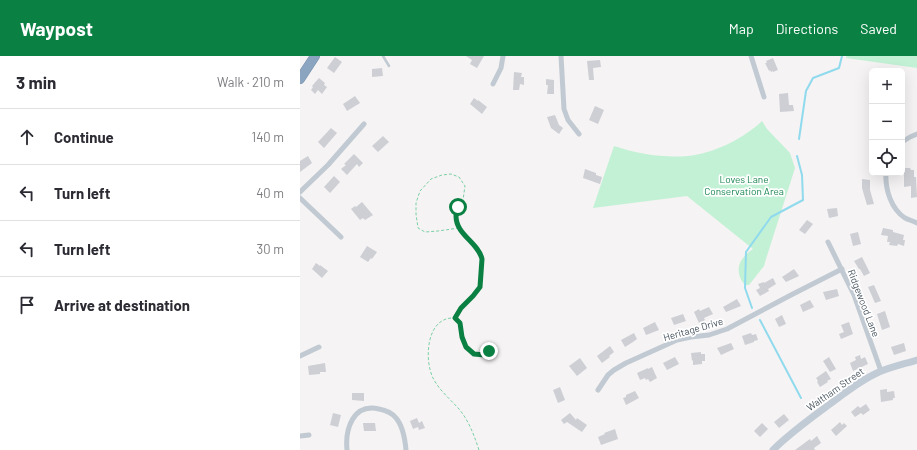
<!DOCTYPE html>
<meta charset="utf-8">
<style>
body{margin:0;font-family:Barlow,sans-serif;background:#f7f7f7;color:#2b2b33}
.controls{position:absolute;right:12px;top:12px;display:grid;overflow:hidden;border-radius:6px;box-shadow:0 4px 16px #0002}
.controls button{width:36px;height:36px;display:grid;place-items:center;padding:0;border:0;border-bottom:1px solid #e1e1e2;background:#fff;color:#2b2b33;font:20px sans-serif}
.stop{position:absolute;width:12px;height:12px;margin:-9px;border:3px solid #0b8043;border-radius:50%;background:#fff}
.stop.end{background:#0b8043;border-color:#fff;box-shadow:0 1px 4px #0008}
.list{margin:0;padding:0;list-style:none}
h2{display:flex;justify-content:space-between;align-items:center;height:52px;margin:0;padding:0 16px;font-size:17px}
h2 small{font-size:13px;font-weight:400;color:#7c7c81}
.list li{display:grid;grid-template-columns:26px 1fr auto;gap:12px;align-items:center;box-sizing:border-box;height:56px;padding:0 16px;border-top:1px solid #e1e1e2}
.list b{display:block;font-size:15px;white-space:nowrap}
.list em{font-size:13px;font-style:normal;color:#7c7c81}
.icon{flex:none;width:22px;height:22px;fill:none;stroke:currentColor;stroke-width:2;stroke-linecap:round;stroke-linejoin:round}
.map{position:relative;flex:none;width:617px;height:394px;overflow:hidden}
header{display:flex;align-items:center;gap:24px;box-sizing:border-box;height:56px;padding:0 20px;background:#0b8043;color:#fff}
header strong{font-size:19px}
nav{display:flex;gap:22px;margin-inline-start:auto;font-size:14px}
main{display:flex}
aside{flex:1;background:#fff}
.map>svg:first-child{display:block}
.green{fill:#c3f1d5}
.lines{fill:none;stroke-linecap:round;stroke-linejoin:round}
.stream{stroke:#90daee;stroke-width:2}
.building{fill:#cdcfd5}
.highway-casing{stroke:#7690ad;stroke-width:10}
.path{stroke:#7ad0a6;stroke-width:1;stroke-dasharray:3 2;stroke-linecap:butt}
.lane{stroke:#c1cad2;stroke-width:2.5}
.street{stroke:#c1cad2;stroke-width:5}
.secondary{stroke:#c1cbd6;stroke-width:7}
.highway{stroke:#8ba5c1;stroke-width:9}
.route{stroke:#0b8043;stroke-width:5}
.labels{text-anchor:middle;stroke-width:3.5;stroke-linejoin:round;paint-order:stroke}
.park-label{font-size:10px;fill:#17864f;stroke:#fff}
.street-label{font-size:10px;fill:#4a5661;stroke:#fff}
</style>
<header>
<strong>Waypost</strong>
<nav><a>Map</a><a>Directions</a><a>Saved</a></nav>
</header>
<main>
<aside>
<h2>3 min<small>Walk · 210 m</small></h2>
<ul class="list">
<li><svg class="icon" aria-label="ahead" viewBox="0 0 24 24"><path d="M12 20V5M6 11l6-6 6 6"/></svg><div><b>Continue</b></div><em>140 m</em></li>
<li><svg class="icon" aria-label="left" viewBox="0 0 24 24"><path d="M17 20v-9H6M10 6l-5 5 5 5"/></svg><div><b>Turn left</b></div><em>40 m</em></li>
<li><svg class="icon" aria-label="left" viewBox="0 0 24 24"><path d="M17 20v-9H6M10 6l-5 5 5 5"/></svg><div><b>Turn left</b></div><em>30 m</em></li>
<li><svg class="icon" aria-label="arrive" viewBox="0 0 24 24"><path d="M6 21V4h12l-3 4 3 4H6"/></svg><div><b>Arrive at destination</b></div></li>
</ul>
</aside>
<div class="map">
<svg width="617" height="394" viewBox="0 0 617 394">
<rect width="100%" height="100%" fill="#f5f3f3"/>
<g class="green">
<path d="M548 0H617V12L546 2V1Z"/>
<path d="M462 65 467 73 490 97 495 112 466 203 464 210 449 229H445C438 222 436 210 443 202 446 198 450 195 453 193L387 140 293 152 314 90C338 98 363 102 388 100 412 98 445 82 462 65Z"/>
</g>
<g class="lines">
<g class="stream">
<path d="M499 83 506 35 513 22 539 12 542 0"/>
<path d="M452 252 445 232 446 196 471 161 503 144 502 119 497 100"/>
<path d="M460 264 501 342"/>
</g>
</g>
<g class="building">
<path d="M166 0H184L177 12 170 8 172 4Z"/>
<path d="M35 1 42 6 34 17 27 12Z"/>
<path d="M473 2 478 14 473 16V15L471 16 470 14 469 15 465 7H467L466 5Z"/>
<path d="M300 4 301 11 293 12 294 24H289L287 5Z"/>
<path d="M82 12 83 20 72 21V13Z"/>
<path d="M214 16 222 17 221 21H224V29L220 28 219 34H213Z"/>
<path d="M19 22 25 27 24 29 27 31 22 38 18 34 15 38 11 34 13 31 12 30Z"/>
<path d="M246 23 254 24V38H247L248 29H246Z"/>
<path d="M488 37 489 49H493L494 55 480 56 479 38Z"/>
<path d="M55 40 60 47 47 55 43 48Z"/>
<path d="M174 42 178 45V44L187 51 182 58 170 48Z"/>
<path d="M295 50 304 54 298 68 289 64Z"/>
<path d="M255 59 259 69 263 72 259 78 251 72 247 61Z"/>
<path d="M31 72 37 77 24 92 18 86Z"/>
<path d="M83 80 89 86 78 96 72 90Z"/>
<path d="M54 98 63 107 59 111 57 108 47 119 41 113 46 109 44 108Z"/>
<path d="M8 100 12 107 0 116V105Z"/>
<path d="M604 112H610L611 114H614V121H616L617 141 611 142V130L604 131Z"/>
<path d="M285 113 296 117V119L302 121 300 128 283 122Z"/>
<path d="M34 120 40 126 30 137 24 131Z"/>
<path d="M562 123 570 124V134L574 148 567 149 562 132Z"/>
<path d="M62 146 73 159 65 164 63 162 60 164 51 153 55 150 56 151Z"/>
<path d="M537 152 538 160 529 162 527 153Z"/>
<path d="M507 164 513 168 505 178 499 174Z"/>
<path d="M583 172 593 174V176L604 179 603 184H605L604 190 598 188 597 190 589 189 590 186H587L588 180 581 179Z"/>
<path d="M558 176 561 188 553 190 550 178Z"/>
<path d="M67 190 77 196 72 203 71 202 68 206 60 201Z"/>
<path d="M562 201 570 217 564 220 560 213H559L554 205Z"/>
<path d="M16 207 20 210V209L28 215 22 222 12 213Z"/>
<path d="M494 213 499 220 486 226 482 221Z"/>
<path d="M473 222 476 228 468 233 469 235 460 240 456 234 460 232 458 228 464 226V227Z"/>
<path d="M574 229 581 245 575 247 568 231Z"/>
<path d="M537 233 539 240 526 244 523 236Z"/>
<path d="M437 243 441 250 426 256 423 251Z"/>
<path d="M510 244 514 251 503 256 500 249Z"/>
<path d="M409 251 413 258 404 262 405 264 399 267 394 256 399 253 400 255Z"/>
<path d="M585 255 590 271 582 274 577 258Z"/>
<path d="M383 258 386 265 374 269 371 262Z"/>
<path d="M482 259 486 268 479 271 475 263Z"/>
<path d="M355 266 359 274 346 279 343 272Z"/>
<path d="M549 266 553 278 541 283 539 278 544 276 541 269Z"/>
<path d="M334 277 337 283 333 286 325 291 321 284Z"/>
<path d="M451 277 452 279 456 278 458 284 454 285V286L445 289 442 280Z"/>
<path d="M431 287 434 293 421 299 417 292Z"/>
<path d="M604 287 606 295 594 299 591 291Z"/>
<path d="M310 290 314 296 309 300 310 301 302 307 297 300Z"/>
<path d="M401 296V298H405V305H402V308L393 309V304L392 305 391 297Z"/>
<path d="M560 299 561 303 565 301 568 308 553 315 550 307 556 304 555 301Z"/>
<path d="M375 301 379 308 367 314 363 307Z"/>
<path d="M529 301 536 313 530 316 523 305Z"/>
<path d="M280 302 287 312 277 320 269 310Z"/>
<path d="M25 307 26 316H20V318L9 319 8 310Z"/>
<path d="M352 311 357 322 350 326 348 323 346 324 345 322 340 324 337 317 348 312V313Z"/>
<path d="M526 315 531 323 527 325 528 326 520 331 517 326 518 325 516 322Z"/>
<path d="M260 331 265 344 258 347 253 334Z"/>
<path d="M587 333V336L594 335 595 342H593V344L581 346 580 334Z"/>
<path d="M335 335 339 342 326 349 323 342 326 341V339Z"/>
<path d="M52 337H64V345L52 344Z"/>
<path d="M566 348 570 354 563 359 561 357 555 361 551 356 558 350 560 352Z"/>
<path d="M33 357 41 359 38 371 30 369Z"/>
<path d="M270 357 276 364 277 362 287 369 282 376 267 366 264 368 261 364Z"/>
<path d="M484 358 489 364 479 372 474 366Z"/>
<path d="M117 362 119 367 122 365 125 372 119 374 118 371 113 373 110 365Z"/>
<path d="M540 366 542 369 544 367 547 370 536 380 531 374Z"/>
<path d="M63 367H75L76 375H64Z"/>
<path d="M462 367 468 373 460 381 454 375Z"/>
<path d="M315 373 318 383 301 389 298 381 305 378 304 377Z"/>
<path d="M517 380 521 387 514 392 515 394H495L510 383 511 385Z"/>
</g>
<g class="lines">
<defs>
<path id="highway" d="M0 23 15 0"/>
</defs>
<use href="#highway" class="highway-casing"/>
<g class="path">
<path d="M155 262 161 252 173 240 180 231 182 203 179 195 175 189 159 172 156 161 158 151 163 144 165 130 159 121 151 118 142 119 131 123 120 135 116 147V158L118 172 125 176 138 175 159 172"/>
<path d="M179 394C174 379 169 365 159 353 150 343 139 334 133 322 124 304 126 260 155 262L160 267 162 281 166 291 174 298 185 299 188 297 189 295"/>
</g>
<path class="lane" d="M83 0 89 10"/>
<g class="street">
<path d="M261 0 264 53 268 64 279 78"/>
<path d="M451 0 464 41"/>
<path d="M193 28 201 12 203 0"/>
<path d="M602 86 610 81 617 78"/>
<path d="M586 117C585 133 591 153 605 162 609 164 613 165 617 167"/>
<path d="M0 136 28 109 64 68"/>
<path d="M0 142 41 181"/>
<path d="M528 186 554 239 581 315"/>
<path d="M0 300 19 291"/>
<path d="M298 334 308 319 314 314 326 307 377 284 391 281 409 279 427 273 491 239 542 213"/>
<path d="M0 380 9 379"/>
<path d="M47 394C45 373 53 347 79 353 85 354 92 357 96 362 103 370 105 383 106 394"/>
</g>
<path class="secondary" d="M473 394C490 377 511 362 530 348 546 336 561 324 579 316 591 311 604 308 617 304"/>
<use href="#highway" class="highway"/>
</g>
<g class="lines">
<path class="route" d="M158 151C158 154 156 157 156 160 156 179 178 186 182 203L180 231 173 240 161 252 155 262 160 267 162 281 166 291 174 298 185 299 188 297 189 295"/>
</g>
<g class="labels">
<g class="park-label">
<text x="444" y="127">Loves Lane<tspan x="444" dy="12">Conservation Area</tspan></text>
</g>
<g class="street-label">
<text transform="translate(564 247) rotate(69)" y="4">Ridgewood Lane</text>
<text transform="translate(393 273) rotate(-16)" y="4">Heritage Drive</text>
<text transform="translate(535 333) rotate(-35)" y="4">Waltham Street</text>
</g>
</g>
</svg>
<div class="controls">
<button>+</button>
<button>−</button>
<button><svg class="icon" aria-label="locate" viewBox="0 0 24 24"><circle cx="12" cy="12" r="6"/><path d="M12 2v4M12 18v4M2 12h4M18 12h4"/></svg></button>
</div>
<div class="stop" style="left:158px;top:151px"></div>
<div class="stop end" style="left:189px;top:295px"></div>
</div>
</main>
